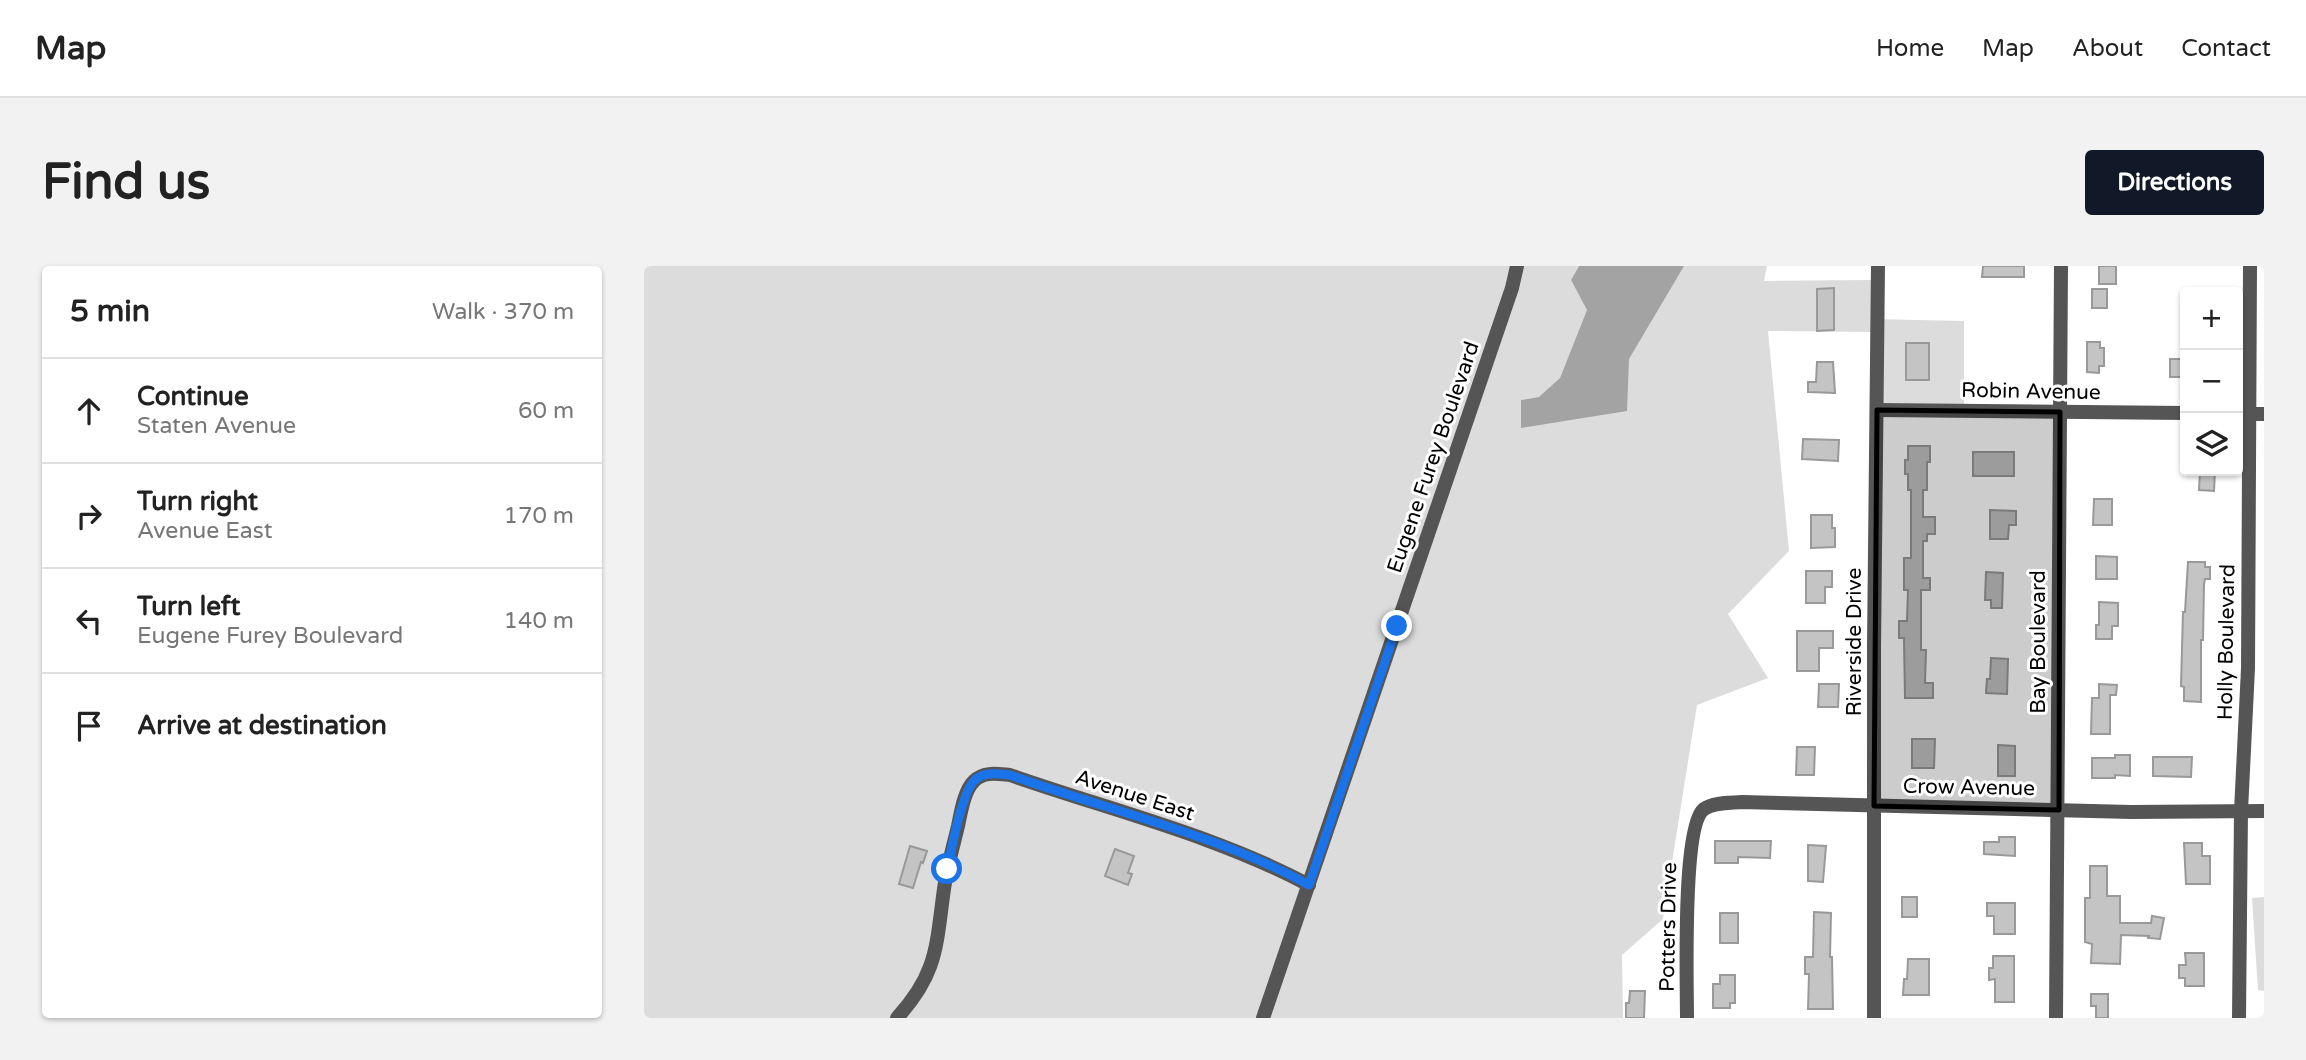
<!DOCTYPE html>
<meta charset="utf-8">
<style>
body{margin:0;font-family:"Varela Round",sans-serif;background:#f2f2f2;color:#222}
.controls{position:absolute;right:21px;top:21px;display:grid;overflow:hidden;border-radius:7px;box-shadow:0 2px 5px #0004}
.controls button{width:63px;height:63px;display:grid;place-items:center;padding:0;border:0;border-bottom:2px solid #e0e0e0;background:#fff;color:#222;font:35px sans-serif}
.stop{position:absolute;width:21px;height:21px;margin:-16px;border:5px solid #1a73e8;border-radius:50%;background:#fff}
.stop.end{background:#1a73e8;border-color:#fff;box-shadow:0 2px 7px #0008}
.list{margin:0;padding:0;list-style:none}
h2{display:flex;justify-content:space-between;align-items:center;height:91px;margin:0;padding:0 28px;font-size:30px}
h2 small{font-size:23px;font-weight:400;color:#767676}
.list li{display:grid;grid-template-columns:46px 1fr auto;gap:21px;align-items:center;box-sizing:border-box;height:105px;padding:0 28px;border-top:2px solid #e0e0e0}
.list b{display:block;font-size:26px;white-space:nowrap}
.list p{margin:0;font-size:23px;white-space:nowrap;color:#767676}
.list em{font-size:23px;font-style:normal;color:#767676}
.icon{flex:none;width:38px;height:38px;fill:none;stroke:currentColor;stroke-width:2;stroke-linecap:round;stroke-linejoin:round}
.map{position:relative;flex:none;width:1620px;height:752px;overflow:hidden;border-radius:7px}
header{display:flex;align-items:center;gap:42px;box-sizing:border-box;height:98px;padding:0 35px;background:#fff;border-bottom:2px solid #e0e0e0}
header strong{font-size:33px}
nav{display:flex;gap:38px;margin-inline-start:auto;font-size:24px}
.intro{display:flex;align-items:center;justify-content:space-between;box-sizing:border-box;height:168px;padding:0 42px}
h1{margin:0;font-size:49px}
.button{padding:18px 32px;border-radius:7px;background:#111827;color:#fff;font-size:24px;font-weight:700}
main{display:flex;gap:42px;padding:0 42px}
aside{flex:1;background:#fff;border-radius:7px;box-shadow:0 2px 5px #0004}
.map>svg:first-child{display:block}
.green{fill:#dcdcdc}
.water{fill:#a3a3a3}
.building{fill:#c4c4c4;stroke:#999;stroke-width:2}
.lines{fill:none;stroke-linecap:round;stroke-linejoin:round}
.minor{stroke:#555;stroke-width:14}
.route{stroke:#1a73e8;stroke-width:9}
.marked{fill:#000;fill-opacity:0.2;stroke:#000;stroke-width:5;stroke-linejoin:round}
.labels{text-anchor:middle;stroke-width:6;stroke-linejoin:round;paint-order:stroke}
.street-label{font-size:21px;fill:#000;stroke:#fff}
</style>
<header>
<strong>Map</strong>
<nav><a>Home</a><a>Map</a><a>About</a><a>Contact</a></nav>
</header>
<div class="intro"><h1>Find us</h1><a class="button">Directions</a></div>
<main>
<aside>
<h2>5 min<small>Walk · 370 m</small></h2>
<ul class="list">
<li><svg class="icon" aria-label="ahead" viewBox="0 0 24 24"><path d="M12 20V5M6 11l6-6 6 6"/></svg><div><b>Continue</b><p>Staten Avenue</p></div><em>60 m</em></li>
<li><svg class="icon" aria-label="right" viewBox="0 0 24 24"><path d="M7 20v-9h11M14 6l5 5-5 5"/></svg><div><b>Turn right</b><p>Avenue East</p></div><em>170 m</em></li>
<li><svg class="icon" aria-label="left" viewBox="0 0 24 24"><path d="M17 20v-9H6M10 6l-5 5 5 5"/></svg><div><b>Turn left</b><p>Eugene Furey Boulevard</p></div><em>140 m</em></li>
<li><svg class="icon" aria-label="arrive" viewBox="0 0 24 24"><path d="M6 21V4h12l-3 4 3 4H6"/></svg><div><b>Arrive at destination</b></div></li>
</ul>
</aside>
<div class="map">
<svg width="1620" height="752" viewBox="0 0 1620 752">
<rect width="100%" height="100%" fill="#fff"/>
<g class="green">
<path d="M0 0H935L927 14 944 44 909 129 877 134V161L985 91 1038 0H1123L1120 15 1230 14 1228 53 1320 55V151L1228 145 1229 66 1124 65 1145 285 1084 348 1124 412 1053 439 1019 653 978 689 979 752H0Z"/>
<path d="M1620 631V725L1614 724 1608 632Z"/>
</g>
<path class="water" d="M935 0H1040L985 93 983 145 877 162V134L895 131 916 112 943 44 927 14Z"/>
<g class="building">
<path d="M1339 0H1380V11H1338Z"/>
<rect x="1455" y="0" width="17" height="18"/>
<path d="M1190 22V64L1173 65V23Z"/>
<rect x="1448" y="23" width="15" height="19"/>
<path d="M1443 76H1456V82H1460V100H1455V107L1443 106Z"/>
<rect x="1262" y="77" width="23" height="37"/>
<rect x="1526" y="93" width="15" height="18"/>
<path d="M1173 96H1189L1191 127 1164 126V116H1172Z"/>
<path d="M1159 173 1195 174 1194 195 1158 193Z"/>
<path d="M1264 180H1286V196H1283V224H1279V251H1291V268H1283V275H1279V312H1286V324H1277V384H1282L1281 417H1289V432H1261L1260 372H1255V355H1263L1264 324H1260V292H1267V224H1264V208H1261V194H1264Z"/>
<rect x="1329" y="186" width="41" height="24"/>
<path d="M1556 205H1571L1570 225 1555 224Z"/>
<path d="M1450 233H1468V259H1449Z"/>
<path d="M1346 244 1372 245V259H1365L1364 273H1346Z"/>
<path d="M1167 249H1188V262H1191V281L1167 282Z"/>
<path d="M1452 290 1473 291V313H1452Z"/>
<path d="M1544 296H1561V301H1566V313H1561L1560 318 1559 374H1557V436L1540 435V421L1537 420 1539 346H1541Z"/>
<path d="M1162 305H1188V321H1181V337H1162Z"/>
<path d="M1342 306 1359 307 1358 342H1347V334H1341Z"/>
<path d="M1455 336 1474 337V360H1468V373H1452V359H1455Z"/>
<path d="M1153 365H1189V382H1175V405H1153Z"/>
<path d="M1347 392 1364 393 1363 428 1342 427 1343 413H1346Z"/>
<path d="M1175 418H1195L1194 441H1174Z"/>
<path d="M1455 418 1473 419 1472 429H1466V468H1447L1448 432H1455Z"/>
<path d="M1268 473H1291L1290 502H1268Z"/>
<path d="M1354 479 1371 480V510H1354Z"/>
<path d="M1153 481H1171L1170 509H1152Z"/>
<path d="M1471 489H1486V510L1471 509V512H1448V492H1471Z"/>
<path d="M1509 491H1548L1547 511 1509 510Z"/>
<path d="M1355 571H1371V590L1340 588V576H1355Z"/>
<path d="M1071 575H1127L1126 592 1094 591V597H1071Z"/>
<path d="M1540 577H1558V590H1566V618H1542Z"/>
<path d="M1164 579 1182 580 1179 616 1164 615Z"/>
<path d="M266 580 283 585 279 597 277 596 269 622 255 618Z"/>
<path d="M471 583 490 590 484 607 488 608 484 619 461 610Z"/>
<path d="M1446 600H1463V630H1476V657H1507L1508 650 1520 652 1516 673 1504 672 1505 670 1477 669 1476 698 1447 697 1448 678 1441 676V632H1446Z"/>
<rect x="1258" y="631" width="15" height="20"/>
<path d="M1343 637H1371V668H1350V650H1343Z"/>
<path d="M1170 646 1187 647 1186 691H1188L1189 743H1164L1165 708H1161V691H1169Z"/>
<rect x="1076" y="647" width="18" height="30"/>
<path d="M1541 687H1560V720H1541V712H1535V699H1542Z"/>
<path d="M1349 690H1370V736H1351V713L1345 714V702H1349Z"/>
<path d="M1264 693H1285V729H1259L1260 713H1263Z"/>
<path d="M1076 709H1091V737H1086V742H1069V718H1076Z"/>
<path d="M986 725H1001L1000 752H982V737H985Z"/>
<path d="M1447 728H1464V752H1452V740H1447Z"/>
</g>
<g class="lines">
<g class="minor">
<path d="M1233 144 1541 147"/>
<path d="M1594 148H1620"/>
<path d="M253 752C294 707 292 680 300 623 303 602 309 581 314 560 317 546 320 525 330 515 340 505 354 508 366 509 466 544 571 569 665 619"/>
<path d="M619 752 868 22 873 0"/>
<path d="M1043 752C1043 719 1038 559 1060 543 1070 536 1086 537 1098 536L1487 546 1620 545"/>
<path d="M1230 752V380L1234 0"/>
<path d="M1412 752 1417 0"/>
<path d="M1595 752 1597 545 1604 402 1606 0"/>
</g>
</g>
<g class="lines">
<path class="route" d="M303 603C308 583 317 529 330 515 340 505 354 508 366 509 463 544 575 569 665 619L753 360"/>
</g>
<path class="marked" d="M1233 144 1416 146 1415 544 1230 540Z"/>
<g class="labels">
<g class="street-label">
<text transform="translate(1387 125) rotate(1)" y="7">Robin Avenue</text>
<text transform="translate(789 191) rotate(-71)" y="7">Eugene Furey Boulevard</text>
<text transform="translate(1210 376) rotate(-90)" y="7">Riverside Drive</text>
<text transform="translate(1394 376) rotate(-90)" y="7">Bay Boulevard</text>
<text transform="translate(1582 376) rotate(-89)" y="7">Holly Boulevard</text>
<text transform="translate(1325 521) rotate(1)" y="7">Crow Avenue</text>
<text transform="translate(491 529) rotate(18)" y="7">Avenue East</text>
<text transform="translate(1024 661) rotate(-89)" y="7">Potters Drive</text>
</g>
</g>
</svg>
<div class="controls">
<button>+</button>
<button>−</button>
<button><svg class="icon" aria-label="layers" viewBox="0 0 24 24"><path d="M12 4l9 5-9 5-9-5zM3 14l9 5 9-5"/></svg></button>
</div>
<div class="stop" style="left:303px;top:603px"></div>
<div class="stop end" style="left:753px;top:360px"></div>
</div>
</main>
